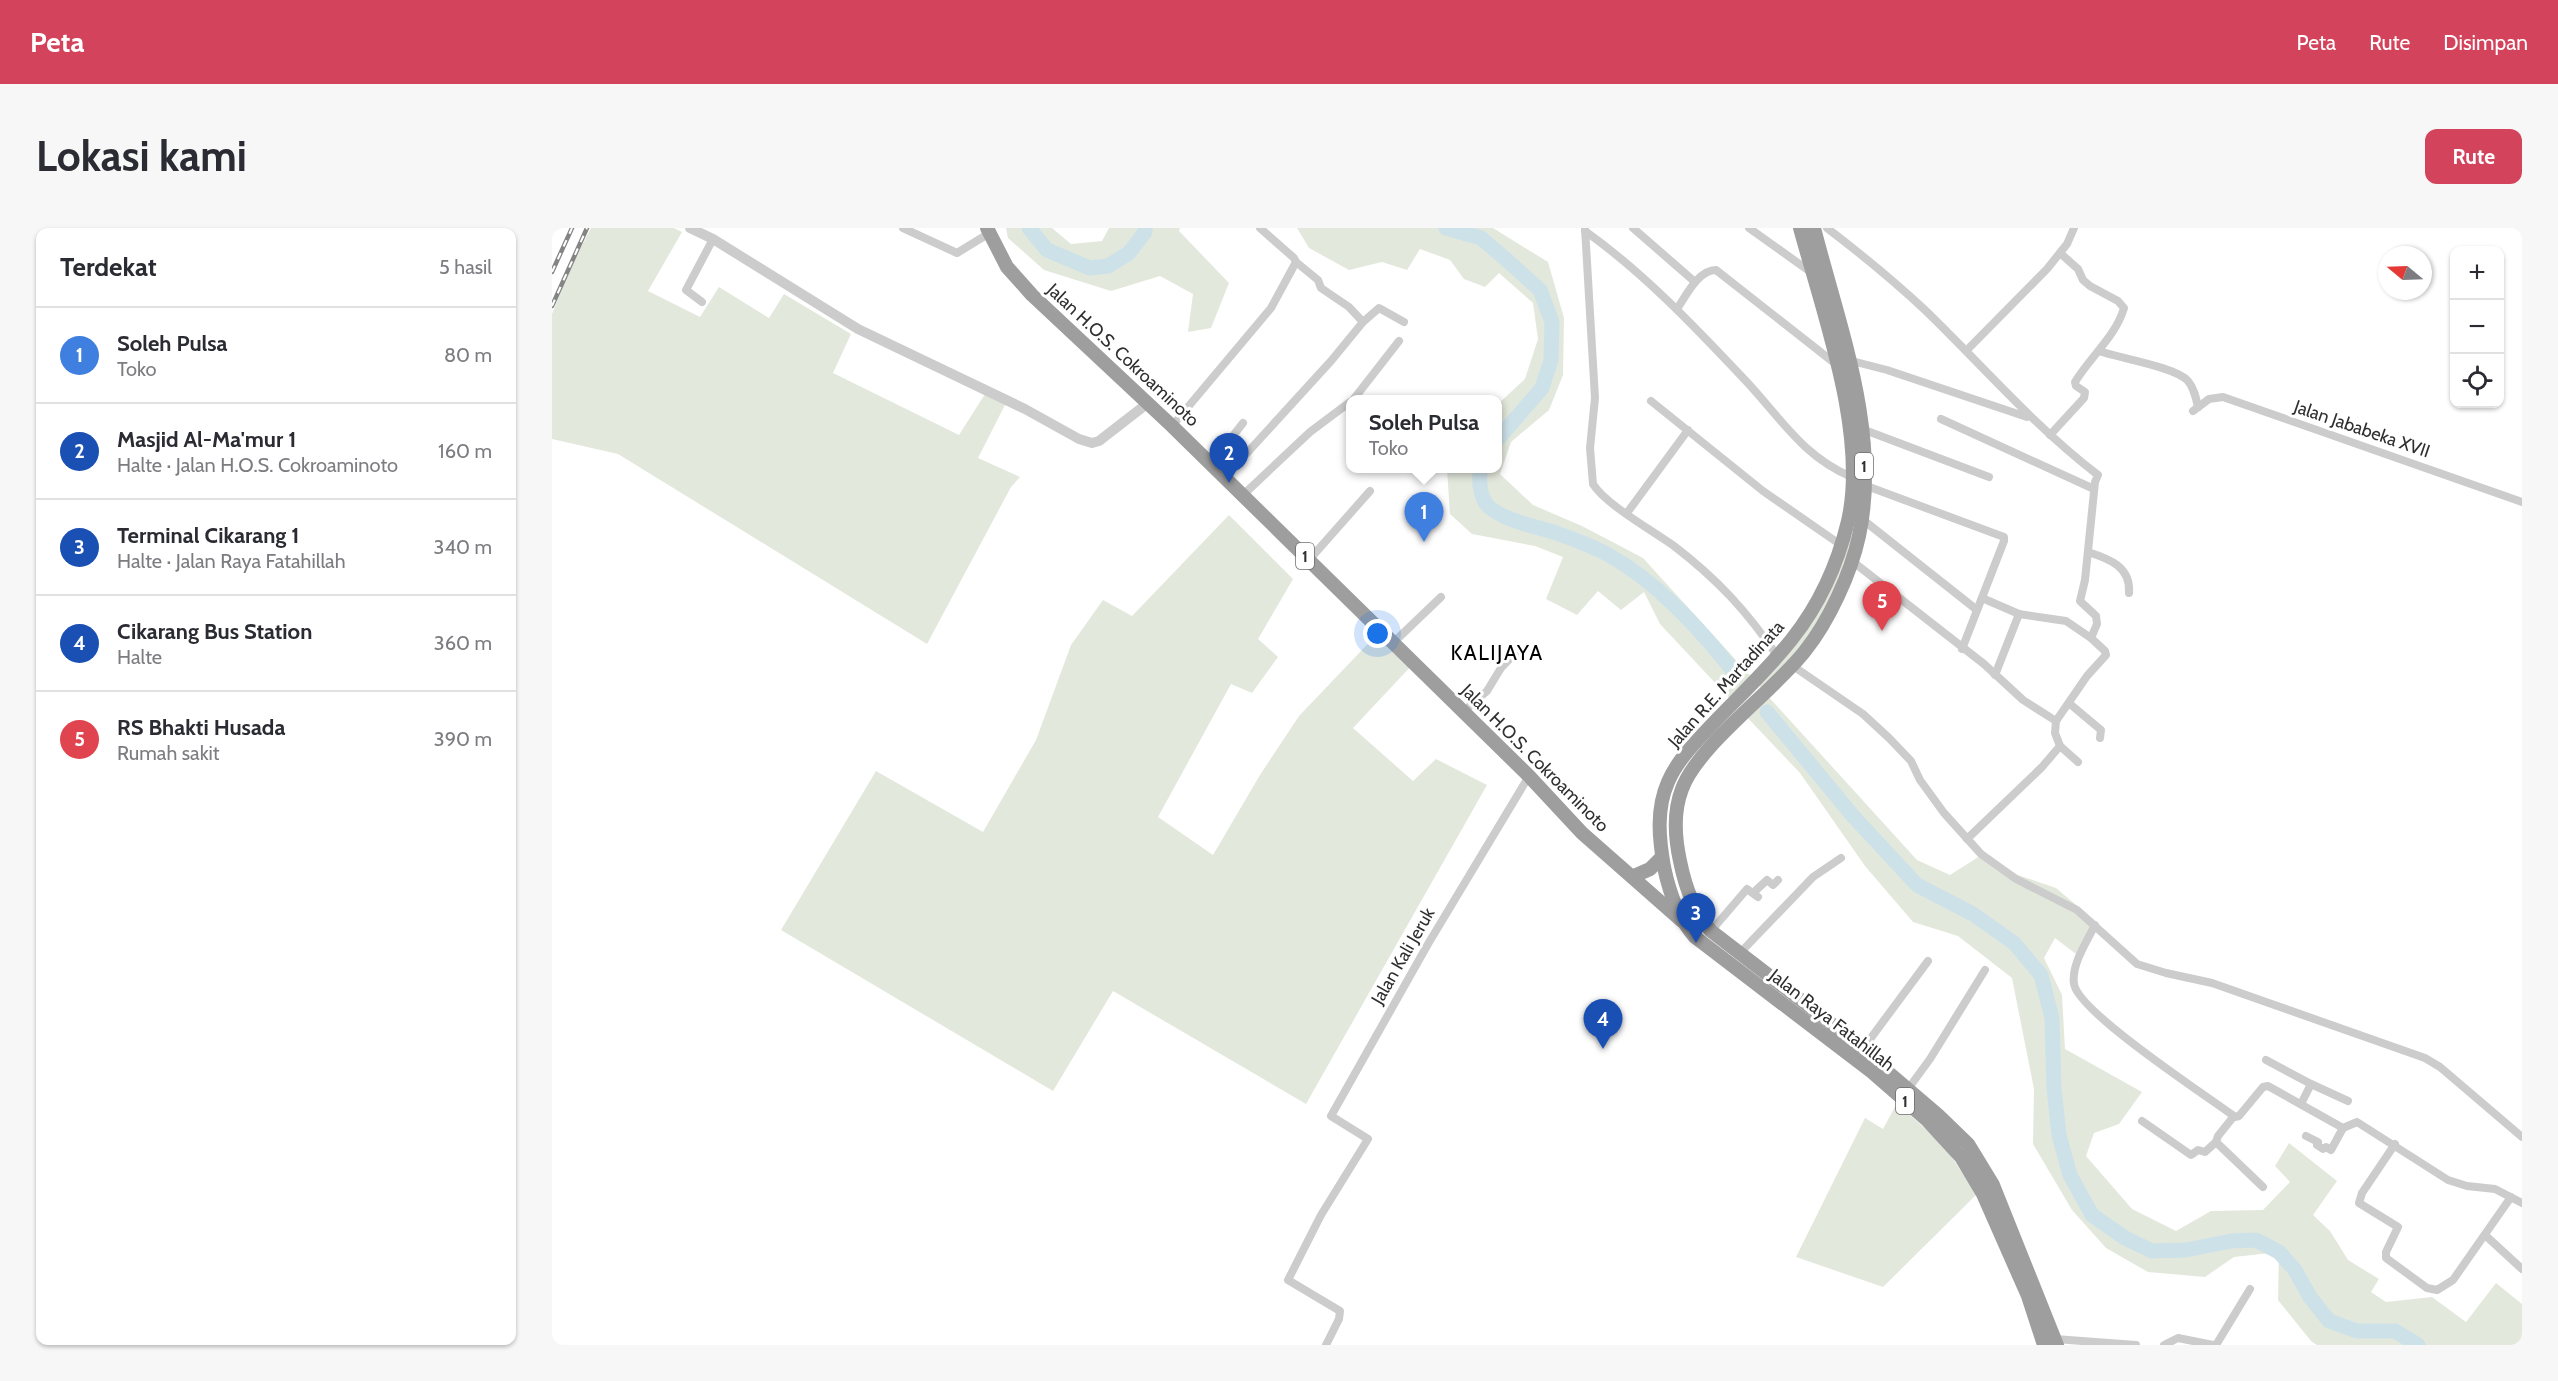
<!DOCTYPE html>
<html lang="id">
<meta charset="utf-8">
<style>
body{margin:0;font-family:Cabin,sans-serif;background:#f7f7f7;color:#2b2b33}
.controls{position:absolute;right:18px;top:18px;display:grid;overflow:hidden;border-radius:12px;box-shadow:0 2px 4px #0004}
.controls button{width:54px;height:54px;display:grid;place-items:center;padding:0;border:0;border-bottom:2px solid #e1e1e2;background:#fff;color:#2b2b33;font:30px sans-serif}
.compass{position:absolute;left:1826px;top:18px;width:54px;height:54px;border-radius:50%;background:#fff;box-shadow:0 2px 4px #0004;rotate:289deg}
.you{position:absolute;left:826px;top:406px;width:21px;height:21px;margin:-15px;border:4px solid #fff;border-radius:50%;background:#1a73e8;box-shadow:0 0 0 9px #1a73e833}
.badge{display:grid;place-items:center;width:39px;height:39px;border-radius:50%;background:#d4435c;color:#fff;font-size:20px;font-weight:700}
.pin{position:absolute;translate:-50% -50px;filter:drop-shadow(0 2px 3px #0008)}
.pin::after{content:'';position:absolute;top:32px;width:21px;height:18px;background:inherit;clip-path:polygon(0 0,100% 0,50% 100%)}
.popup{position:absolute;left:794px;top:167px;width:156px;height:78px;box-sizing:border-box;display:grid;place-content:center;border-radius:12px;background:#fff;filter:drop-shadow(0 2px 4px #0005);font-size:20px;white-space:nowrap;color:#7c7c81}
.popup b{font-size:22px;color:#2b2b33}
.popup::after{content:'';position:absolute;left:50%;top:100%;margin-left:-12px;border:12px solid transparent;border-top-color:#fff}
.list{margin:0;padding:0;list-style:none}
h2{display:flex;justify-content:space-between;align-items:center;height:78px;margin:0;padding:0 24px;font-size:26px}
h2 small{font-size:20px;font-weight:400;color:#7c7c81}
.list li{display:grid;grid-template-columns:39px 1fr auto;gap:18px;align-items:center;box-sizing:border-box;height:96px;padding:0 24px;border-top:2px solid #e1e1e2}
.list b{display:block;font-size:22px;white-space:nowrap}
.list p{margin:0;font-size:20px;white-space:nowrap;color:#7c7c81}
.list em{font-size:20px;font-style:normal;color:#7c7c81}
.icon{flex:none;width:33px;height:33px;fill:none;stroke:currentColor;stroke-width:2;stroke-linecap:round;stroke-linejoin:round}
.map{position:relative;flex:none;width:1970px;height:1117px;overflow:hidden;border-radius:12px}
header{display:flex;align-items:center;gap:36px;box-sizing:border-box;height:84px;padding:0 30px;background:#d4435c;color:#fff}
header strong{font-size:28px}
nav{display:flex;gap:33px;margin-inline-start:auto;font-size:21px}
.intro{display:flex;align-items:center;justify-content:space-between;box-sizing:border-box;height:144px;padding:0 36px}
h1{margin:0;font-size:42px}
.button{padding:15px 27px;border-radius:12px;background:#d4435c;color:#fff;font-size:21px;font-weight:700}
main{display:flex;gap:36px;padding:0 36px}
aside{flex:1;background:#fff;border-radius:12px;box-shadow:0 2px 4px #0004}
.map>svg:first-child{display:block}
.green{fill:#e3e8dc}
.lines{fill:none;stroke-linecap:round;stroke-linejoin:round}
.river{stroke:#cde1e9;stroke-width:15}
.minor{stroke:#ccc;stroke-width:8}
.tertiary{stroke:#ccc;stroke-width:10}
.trunk{stroke:#9e9e9e;stroke-width:14}
.rail-casing{stroke:#848484;stroke-width:4.5}
.rail{stroke:#fff;stroke-width:2;stroke-dasharray:7;stroke-linecap:butt}
.labels{text-anchor:middle;stroke-width:6;stroke-linejoin:round;paint-order:stroke}
.shield{fill:#fff;stroke:#6d6d6d;stroke-width:1.5}
.shield-label{font-size:16px;font-weight:bold;fill:#2f2f2f}
.street-label{font-size:18px;fill:#2f2f2f;stroke:#fff}
.quarter-label{font-size:21px;letter-spacing:1.5px;fill:#000;stroke:#fff}
</style>
<header>
<strong>Peta</strong>
<nav><a>Peta</a><a>Rute</a><a>Disimpan</a></nav>
</header>
<div class="intro"><h1>Lokasi kami</h1><a class="button">Rute</a></div>
<main>
<aside>
<h2>Terdekat<small>5 hasil</small></h2>
<ul class="list">
<li><span class="badge" style="background:#3f7fe0">1</span><div><b>Soleh Pulsa</b><p>Toko</p></div><em>80 m</em></li>
<li><span class="badge" style="background:#1a4fb4">2</span><div><b>Masjid Al-Ma'mur 1</b><p>Halte · Jalan H.O.S. Cokroaminoto</p></div><em>160 m</em></li>
<li><span class="badge" style="background:#1a4fb4">3</span><div><b>Terminal Cikarang 1</b><p>Halte · Jalan Raya Fatahillah</p></div><em>340 m</em></li>
<li><span class="badge" style="background:#1a4fb4">4</span><div><b>Cikarang Bus Station</b><p>Halte</p></div><em>360 m</em></li>
<li><span class="badge" style="background:#e0444e">5</span><div><b>RS Bhakti Husada</b><p>Rumah sakit</p></div><em>390 m</em></li>
</ul>
</aside>
<div class="map">
<svg width="1970" height="1117" viewBox="0 0 1970 1117">
<rect width="100%" height="100%" fill="#fff"/>
<g class="green">
<path d="M39 0H122L130 4 96 63 148 89 167 59 217 90 232 66 299 106 281 145 407 207 433 166 454 175 426 230 468 249 459 259 375 416 66 226 0 211V86L16 44Z"/>
<path d="M454 0H500L519 16 550 13 557 0H628L627 3 677 55 659 100 636 104 641 66 608 48 559 63 492 42 456 10Z"/>
<path d="M745 0H941L996 34 1012 90 1011 147 997 182 959 214 948 246 981 277 1030 298 1091 330 1203 453C1253 404 1294 338 1299 267 1306 180 1271 84 1248 0H1262L1306 173C1320 263 1309 347 1254 422 1242 438 1227 451 1214 466L1365 632 1398 647 1431 626 1463 646 1504 660 1542 692 1524 726 1503 710 1492 730 1510 767 1513 821 1590 864 1567 896 1542 905 1534 928 1580 981 1624 1003 1659 983 1711 982 1738 954 1723 938 1737 915 1785 953 1761 987 1778 1003 1796 1032 1827 1051 1819 1064 1834 1074 1880 1069 1914 1094 1944 1055 1970 1076V1117H1765L1759 1113 1726 1072 1727 1024 1682 1029 1653 1049 1596 1044 1554 1020 1520 982 1481 916 1482 861 1460 750 1406 708 1361 694 1313 638 1248 545 1192 486 1214 465 1203 453 1181 474 1108 396 1092 364 1069 382 1046 363 1025 387 994 371 1011 329 983 318 920 306 898 286 895 241 946 240V176L973 151 986 111 981 75 947 45 933 59 912 51 898 32 868 21 855 42 830 34 797 42 757 20Z"/>
<path d="M677 287 741 351 706 411 726 429 700 465 679 456 606 589 661 627 708 547 747 488 829 402 862 435 801 500 861 553 884 531 935 557 754 876 561 763 501 863 229 702 324 543 431 604 484 512 519 417 551 372 580 388Z"/>
<path d="M1345 875 1392 918 1425 966 1331 1059 1244 1029 1313 890 1331 901Z"/>
</g>
<g class="lines">
<g class="river">
<path d="M477 0 495 22 538 40 556 38 577 25 593 4V0"/>
<path d="M894 0 929 10 957 34 988 62 1000 94 999 132 990 160 946 211"/>
<path d="M929 240C926 251 928 271 937 279 957 295 981 297 1004 305 1021 311 1040 318 1055 326 1104 353 1144 397 1179 440"/>
<path d="M1215 484 1301 588 1365 657 1421 686 1462 715 1489 747 1500 790 1502 860 1507 907 1518 947 1540 987 1573 1010 1600 1023 1634 1022 1679 1013 1704 1012 1727 1024 1743 1042 1758 1069 1777 1093 1805 1103H1843L1866 1117"/>
</g>
<g class="minor">
<path d="M351 0 405 25 436 6"/>
<path d="M1033 0 1043 170 1038 220 1041 256C1053 276 1101 303 1122 318 1165 351 1195 383 1226 429"/>
<path d="M1081 0 1143 54"/>
<path d="M1197 0 1260 45"/>
<path d="M1275 0C1309 26 1342 53 1373 82 1431 138 1482 198 1546 247L1543 254 1533 352 1528 373 1544 388 1545 396 1539 410 1553 423 1554 427 1535 448 1504 493 1503 505 1508 518 1490 539 1415 611"/>
<path d="M1033 3C1092 45 1143 99 1193 152 1228 189 1251 229 1300 249"/>
<path d="M150 74 134 62 161 11"/>
<path d="M1125 81C1134 68 1146 42 1164 42L1285 137"/>
<path d="M811 94 827 80 852 94"/>
<path d="M1414 123 1495 41 1515 16 1522 0"/>
<path d="M1547 123C1567 130 1624 139 1636 153 1642 160 1644 170 1646 179"/>
<path d="M1296 132 1335 142 1475 189"/>
<path d="M801 172 847 113"/>
<path d="M1099 173 1211 263 1289 317"/>
<path d="M1641 183 1657 171 1671 169 1970 274"/>
<path d="M1389 191 1542 261"/>
<path d="M620 198 719 80 744 34 742 30 708 0"/>
<path d="M1310 201 1437 249"/>
<path d="M1498 207 1532 170 1533 164 1524 158 1523 154C1538 129 1564 108 1572 80L1566 73 1538 58 1531 52 1526 41 1508 25"/>
<path d="M659 236 691 195"/>
<path d="M673 249 779 133 811 94 797 79 769 60 766 52 744 34"/>
<path d="M1312 257 1452 309V313L1410 421"/>
<path d="M691 267 758 204 798 174"/>
<path d="M1075 285 1136 202"/>
<path d="M1310 291 1425 382"/>
<path d="M1536 324C1558 331 1579 339 1577 365"/>
<path d="M757 332 818 263"/>
<path d="M1300 333 1432 436 1471 472 1504 493"/>
<path d="M1430 370 1467 386 1443 447"/>
<path d="M1467 386 1514 393 1539 410"/>
<path d="M841 415 889 369"/>
<path d="M1241 438 1311 486 1337 510 1359 533 1368 552 1392 585 1429 626 1464 651 1525 682 1585 736 1614 745 1660 755 1873 830 1888 839 1970 909"/>
<path d="M1518 476 1549 502 1548 510"/>
<path d="M912 483 935 463 949 440 965 423"/>
<path d="M1508 518 1526 534"/>
<path d="M1201 665 1215 652 1221 657 1226 652"/>
<path d="M1543 697C1535 713 1519 737 1522 756 1526 784 1655 868 1683 889L1687 888 1711 859 1716 858 1791 900 1805 894 1896 952 1915 958 1943 961 1970 975"/>
<path d="M1159 703 1195 661 1206 669"/>
<path d="M1187 726 1261 649 1289 630"/>
<path d="M1310 822 1376 733"/>
<path d="M1714 832 1759 856 1749 876"/>
<path d="M1759 856 1796 873"/>
<path d="M1356 861 1378 831 1433 742"/>
<path d="M1682 888 1666 908 1664 914 1711 959"/>
<path d="M1590 893 1639 927 1646 922 1653 924 1664 914"/>
<path d="M1754 908 1766 914 1765 917 1771 921 1774 919 1779 922 1791 900"/>
<path d="M1843 916 1810 965 1807 975 1846 999 1834 1024V1030L1875 1060 1885 1062 1901 1052 1959 969"/>
<path d="M1933 1007 1970 1041"/>
<path d="M1503 1111 1584 1117"/>
<path d="M774 1117 787 1091 788 1083 736 1052 769 987 816 911 779 888 876 716 977 548"/>
<path d="M1612 1117 1626 1110 1661 1117"/>
<path d="M1664 1117 1698 1061"/>
</g>
<path class="tertiary" d="M138 0 161 11 306 101 473 181 527 211 540 215 547 213 596 175"/>
<g class="trunk">
<path d="M435 0 455 39 480 67 620 198 977 548 1030 605 1130 693"/>
<path d="M1248 0C1271 85 1316 207 1296 293 1286 335 1267 377 1240 411 1214 444 1182 473 1153 504 1139 519 1124 535 1116 554 1104 581 1107 611 1112 639 1117 663 1127 691 1143 709L1320 844 1375 892 1409 929 1431 966 1476 1068 1492 1117"/>
<path d="M1262 0C1287 98 1329 205 1307 308 1299 345 1277 393 1253 423 1222 463 1146 517 1130 561 1121 584 1123 610 1128 633 1133 658 1142 684 1159 703L1276 793 1386 887 1416 916 1441 957 1505 1117"/>
<path d="M1082 648 1098 641 1110 629"/>
</g>
<defs>
<g id="rail">
<path d="M0 44 20 0"/>
<path d="M0 78 35 0"/>
</g>
</defs>
<use href="#rail" class="rail-casing"/>
<use href="#rail" class="rail"/>
</g>
<g class="labels">
<g class="shield">
<rect x="1303" y="225" width="18" height="26" rx="4.5"/>
<rect x="744" y="315" width="18" height="26" rx="4.5"/>
<rect x="1344" y="860" width="18" height="26" rx="4.5"/>
</g>
<g class="shield-label">
<text x="1312" y="244">1</text>
<text x="753" y="334">1</text>
<text x="1353" y="879">1</text>
</g>
<g class="street-label">
<text transform="translate(571 127) rotate(43)" y="6">Jalan H.O.S. Cokroaminoto</text>
<text transform="translate(1810 201) rotate(19)" y="6">Jalan Jababeka XVII</text>
<text transform="translate(1174 456) rotate(-48)" y="6">Jalan R.E. Martadinata</text>
<text transform="translate(983 530) rotate(45)" y="6">Jalan H.O.S. Cokroaminoto</text>
<text transform="translate(851 728) rotate(-60)" y="6">Jalan Kali Jeruk</text>
<text transform="translate(1280 792) rotate(38)" y="6">Jalan Raya Fatahillah</text>
</g>
<g class="quarter-label">
<text x="945" y="432">KALIJAYA</text>
</g>
</g>
</svg>
<div class="controls">
<button>+</button>
<button>−</button>
<button><svg class="icon" aria-label="locate" viewBox="0 0 24 24"><circle cx="12" cy="12" r="6"/><path d="M12 2v4M12 18v4M2 12h4M18 12h4"/></svg></button>
</div>
<svg class="compass" viewBox="-18 -18 36 36"><path d="M0-13l5 13h-10z" fill="#e53935"/><path d="M0 13l5-13h-10z" fill="#7c7c81"/></svg>
<div class="you"></div>
<div class="pin badge" style="left:872px;top:314px;background:#3f7fe0">1</div>
<div class="popup"><b>Soleh Pulsa</b>Toko</div>
<div class="pin badge" style="left:677px;top:255px;background:#1a4fb4">2</div>
<div class="pin badge" style="left:1144px;top:715px;background:#1a4fb4">3</div>
<div class="pin badge" style="left:1051px;top:821px;background:#1a4fb4">4</div>
<div class="pin badge" style="left:1330px;top:403px;background:#e0444e">5</div>
</div>
</main>
